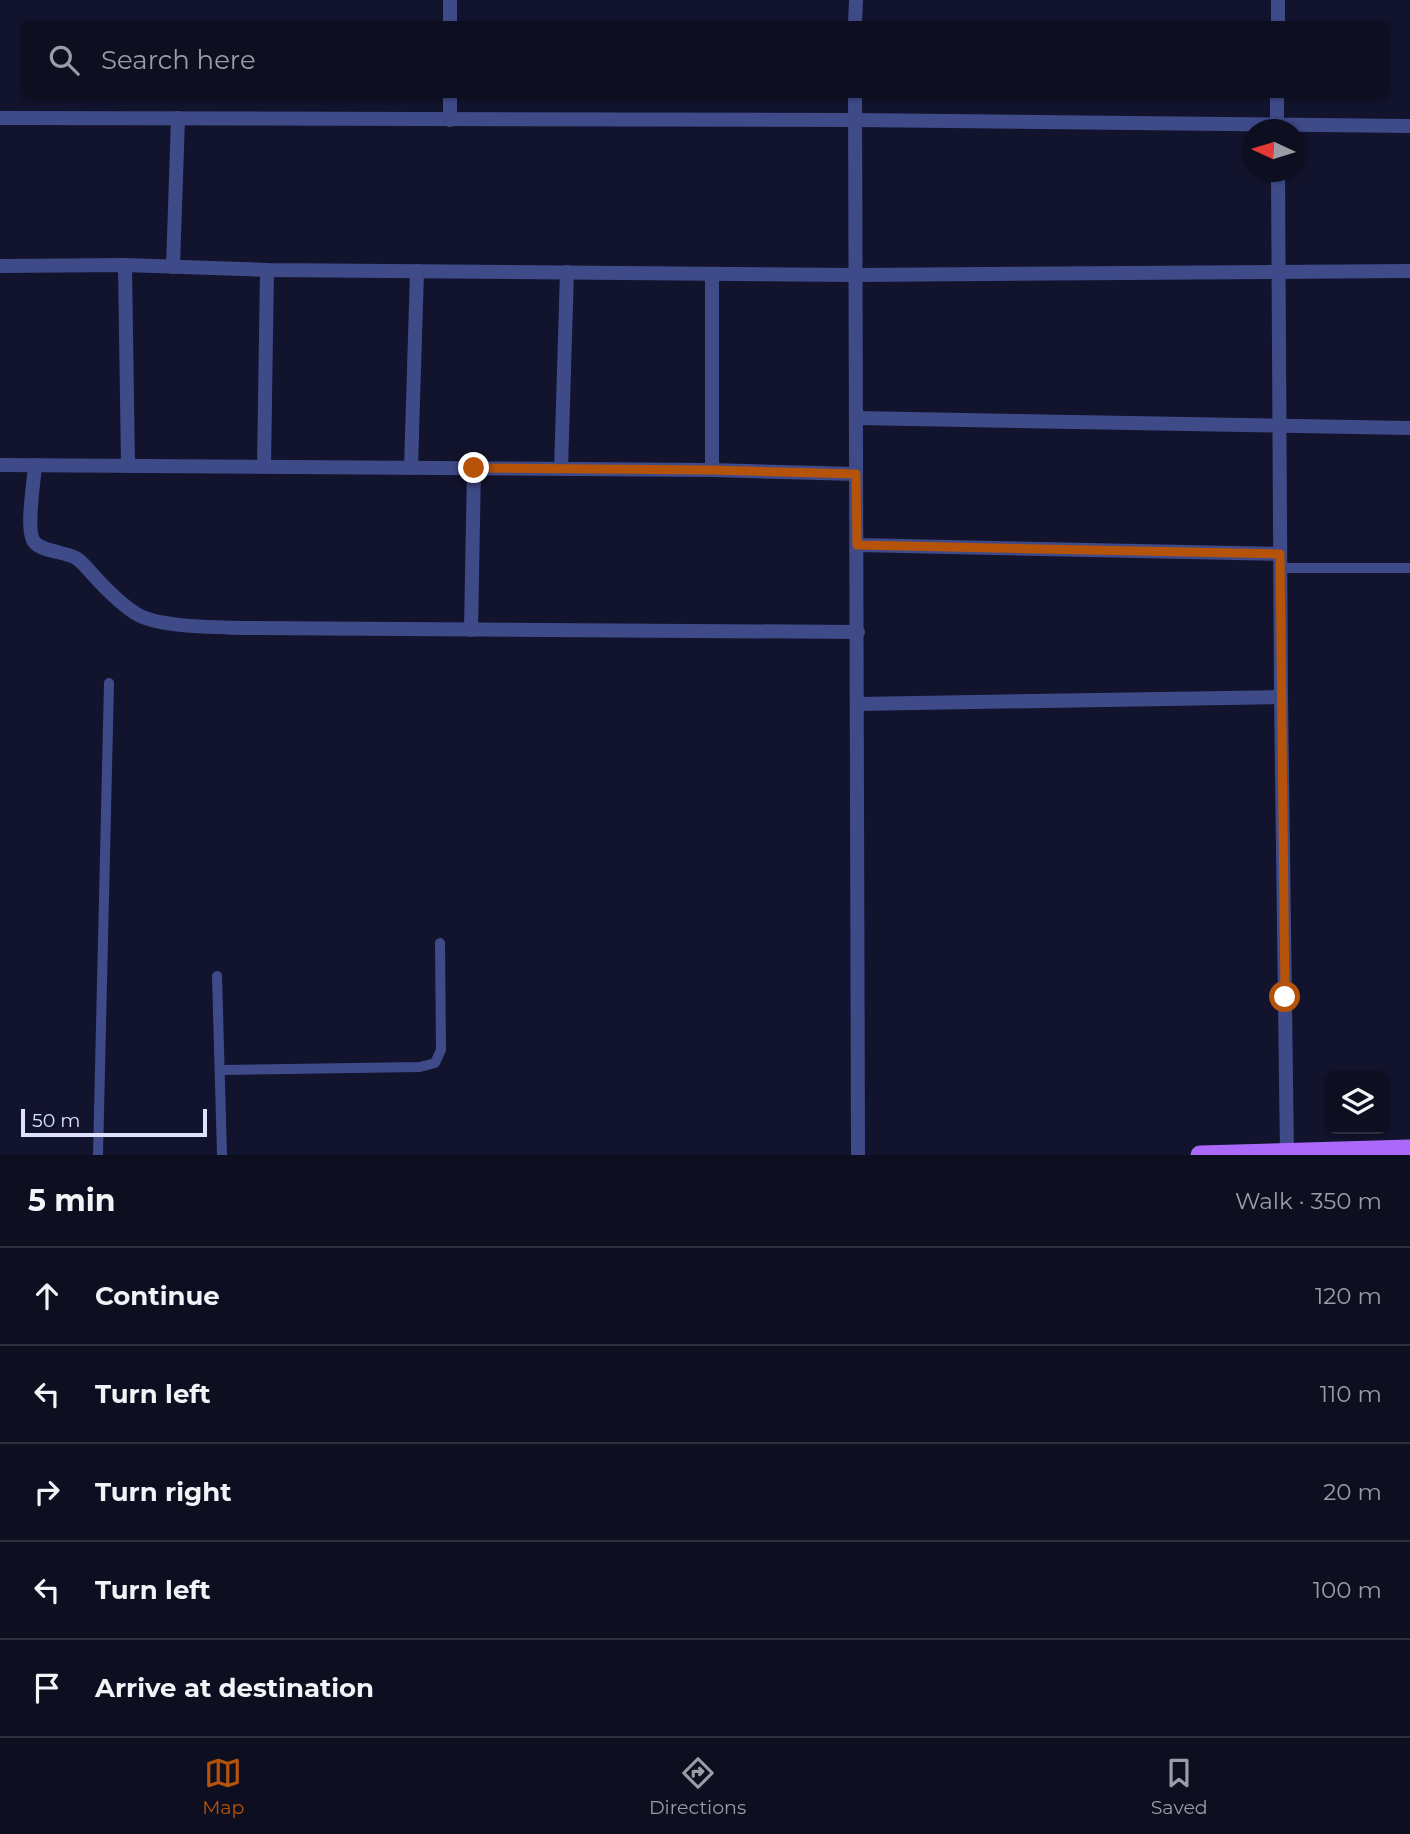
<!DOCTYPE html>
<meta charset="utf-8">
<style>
body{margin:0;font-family:Montserrat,sans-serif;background:#1c1c2e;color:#f1f3f6}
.controls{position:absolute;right:21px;bottom:21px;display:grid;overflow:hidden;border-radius:10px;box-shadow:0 2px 5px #0004}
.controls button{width:63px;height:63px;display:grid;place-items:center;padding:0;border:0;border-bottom:2px solid #2e2e3f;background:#0e0e21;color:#f1f3f6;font:35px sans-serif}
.compass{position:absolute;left:1242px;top:119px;width:63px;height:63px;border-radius:50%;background:#0e0e21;box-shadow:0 2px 5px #0004;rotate:274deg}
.scale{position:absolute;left:21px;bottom:18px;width:186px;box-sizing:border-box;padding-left:7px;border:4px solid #dee0fe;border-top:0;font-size:19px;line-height:24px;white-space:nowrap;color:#dee0fe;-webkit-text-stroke:5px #12132c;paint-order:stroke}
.stop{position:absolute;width:21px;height:21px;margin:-16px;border:5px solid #b45309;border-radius:50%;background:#fff}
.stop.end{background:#b45309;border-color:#fff;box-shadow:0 2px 7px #0008}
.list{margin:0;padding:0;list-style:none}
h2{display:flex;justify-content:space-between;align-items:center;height:91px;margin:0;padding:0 28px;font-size:30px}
h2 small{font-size:23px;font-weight:400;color:#9b9ca5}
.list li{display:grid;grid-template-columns:46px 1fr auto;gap:21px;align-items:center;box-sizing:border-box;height:98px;padding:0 28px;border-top:2px solid #2e2e3f}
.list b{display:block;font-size:26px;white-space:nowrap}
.list em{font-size:23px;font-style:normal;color:#9b9ca5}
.icon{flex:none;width:38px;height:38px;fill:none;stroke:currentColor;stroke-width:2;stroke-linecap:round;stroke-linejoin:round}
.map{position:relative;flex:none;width:1410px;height:1155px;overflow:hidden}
.search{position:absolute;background:#0e0e21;box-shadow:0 2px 5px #0004;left:21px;right:21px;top:21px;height:77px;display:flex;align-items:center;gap:18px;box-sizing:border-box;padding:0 24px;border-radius:10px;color:#9b9ca5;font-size:26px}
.sheet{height:581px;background:#0e0e21}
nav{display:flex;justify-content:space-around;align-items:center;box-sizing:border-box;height:98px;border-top:2px solid #2e2e3f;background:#0e0e21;font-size:19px;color:#9b9ca5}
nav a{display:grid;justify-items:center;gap:4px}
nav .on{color:#b45309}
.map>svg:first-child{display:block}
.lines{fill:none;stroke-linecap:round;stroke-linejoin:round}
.service{stroke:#3f4a89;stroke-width:10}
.minor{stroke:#3f4a89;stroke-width:14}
.tertiary{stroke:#3f4a89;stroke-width:14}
.primary{stroke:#aa69fa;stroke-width:19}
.route{stroke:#b45309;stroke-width:9}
</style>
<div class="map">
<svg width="1410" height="1155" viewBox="0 0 1410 1155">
<rect width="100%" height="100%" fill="#12132c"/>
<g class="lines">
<g class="service">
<path d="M1280 568H1410"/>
<path d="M217 976 222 1155"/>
<path d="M220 1070 420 1067 435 1063 441 1050 440 943"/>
<path d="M98 1155 109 683"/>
</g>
<g class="minor">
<path d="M450 0V24"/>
<path d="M855 24 856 0"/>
<path d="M450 94V120"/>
<path d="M855 94 858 1155"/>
<path d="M0 118 854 120 1410 126"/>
<path d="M125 265 128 466"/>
<path d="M0 266 125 265 267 270 856 275 1410 271"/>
<path d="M173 267 178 118"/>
<path d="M712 274V470"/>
<path d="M856 418 1410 428"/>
<path d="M0 465 712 470 856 474"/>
<path d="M35 465C34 483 26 526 33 540 39 552 64 551 76 558 84 563 89 571 95 577 107 590 121 604 135 613 157 628 218 627 246 628L858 632"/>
<path d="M264 467 267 270"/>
<path d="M411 468 417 271"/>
<path d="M561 469 567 272"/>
<path d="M857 545 1280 554"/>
<path d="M471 630 474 468"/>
<path d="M857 704 1281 697"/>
</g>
<g class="tertiary">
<path d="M1278 24V0"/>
<path d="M1277 130V94"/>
<path d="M1278 172 1281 697 1287 1155"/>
</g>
<path class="primary" d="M1200 1155 1410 1149"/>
</g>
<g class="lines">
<path class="route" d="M474 468 712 470 856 474 857 545 1280 554 1285 997"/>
</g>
</svg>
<div class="controls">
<button><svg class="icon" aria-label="layers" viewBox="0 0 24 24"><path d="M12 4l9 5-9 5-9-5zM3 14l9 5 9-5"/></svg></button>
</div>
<svg class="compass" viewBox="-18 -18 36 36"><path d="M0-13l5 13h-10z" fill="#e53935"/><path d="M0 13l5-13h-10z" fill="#9b9ca5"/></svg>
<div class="scale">50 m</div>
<div class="stop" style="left:1285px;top:997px"></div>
<div class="stop end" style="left:474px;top:468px"></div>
<div class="search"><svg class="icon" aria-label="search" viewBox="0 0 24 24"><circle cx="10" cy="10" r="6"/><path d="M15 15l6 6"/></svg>Search here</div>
</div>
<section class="sheet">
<h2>5 min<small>Walk · 350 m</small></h2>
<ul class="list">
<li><svg class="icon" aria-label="ahead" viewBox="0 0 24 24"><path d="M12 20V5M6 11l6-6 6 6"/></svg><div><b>Continue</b></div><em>120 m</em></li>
<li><svg class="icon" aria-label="left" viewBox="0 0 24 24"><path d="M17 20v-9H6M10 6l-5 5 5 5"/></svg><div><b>Turn left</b></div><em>110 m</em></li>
<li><svg class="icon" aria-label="right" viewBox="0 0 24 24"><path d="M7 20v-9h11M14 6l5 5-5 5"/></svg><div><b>Turn right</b></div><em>20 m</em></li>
<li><svg class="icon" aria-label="left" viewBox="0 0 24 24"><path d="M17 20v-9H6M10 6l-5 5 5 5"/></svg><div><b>Turn left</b></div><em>100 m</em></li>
<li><svg class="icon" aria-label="arrive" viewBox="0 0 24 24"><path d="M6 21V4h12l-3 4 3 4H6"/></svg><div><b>Arrive at destination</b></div></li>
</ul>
</section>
<nav>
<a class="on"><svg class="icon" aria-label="map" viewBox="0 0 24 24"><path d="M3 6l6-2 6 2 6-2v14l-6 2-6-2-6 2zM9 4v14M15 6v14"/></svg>Map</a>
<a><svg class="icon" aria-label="directions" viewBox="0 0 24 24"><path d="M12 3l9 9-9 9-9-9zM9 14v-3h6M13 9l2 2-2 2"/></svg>Directions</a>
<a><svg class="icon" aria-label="saved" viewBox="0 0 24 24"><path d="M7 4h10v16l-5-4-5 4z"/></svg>Saved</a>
</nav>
